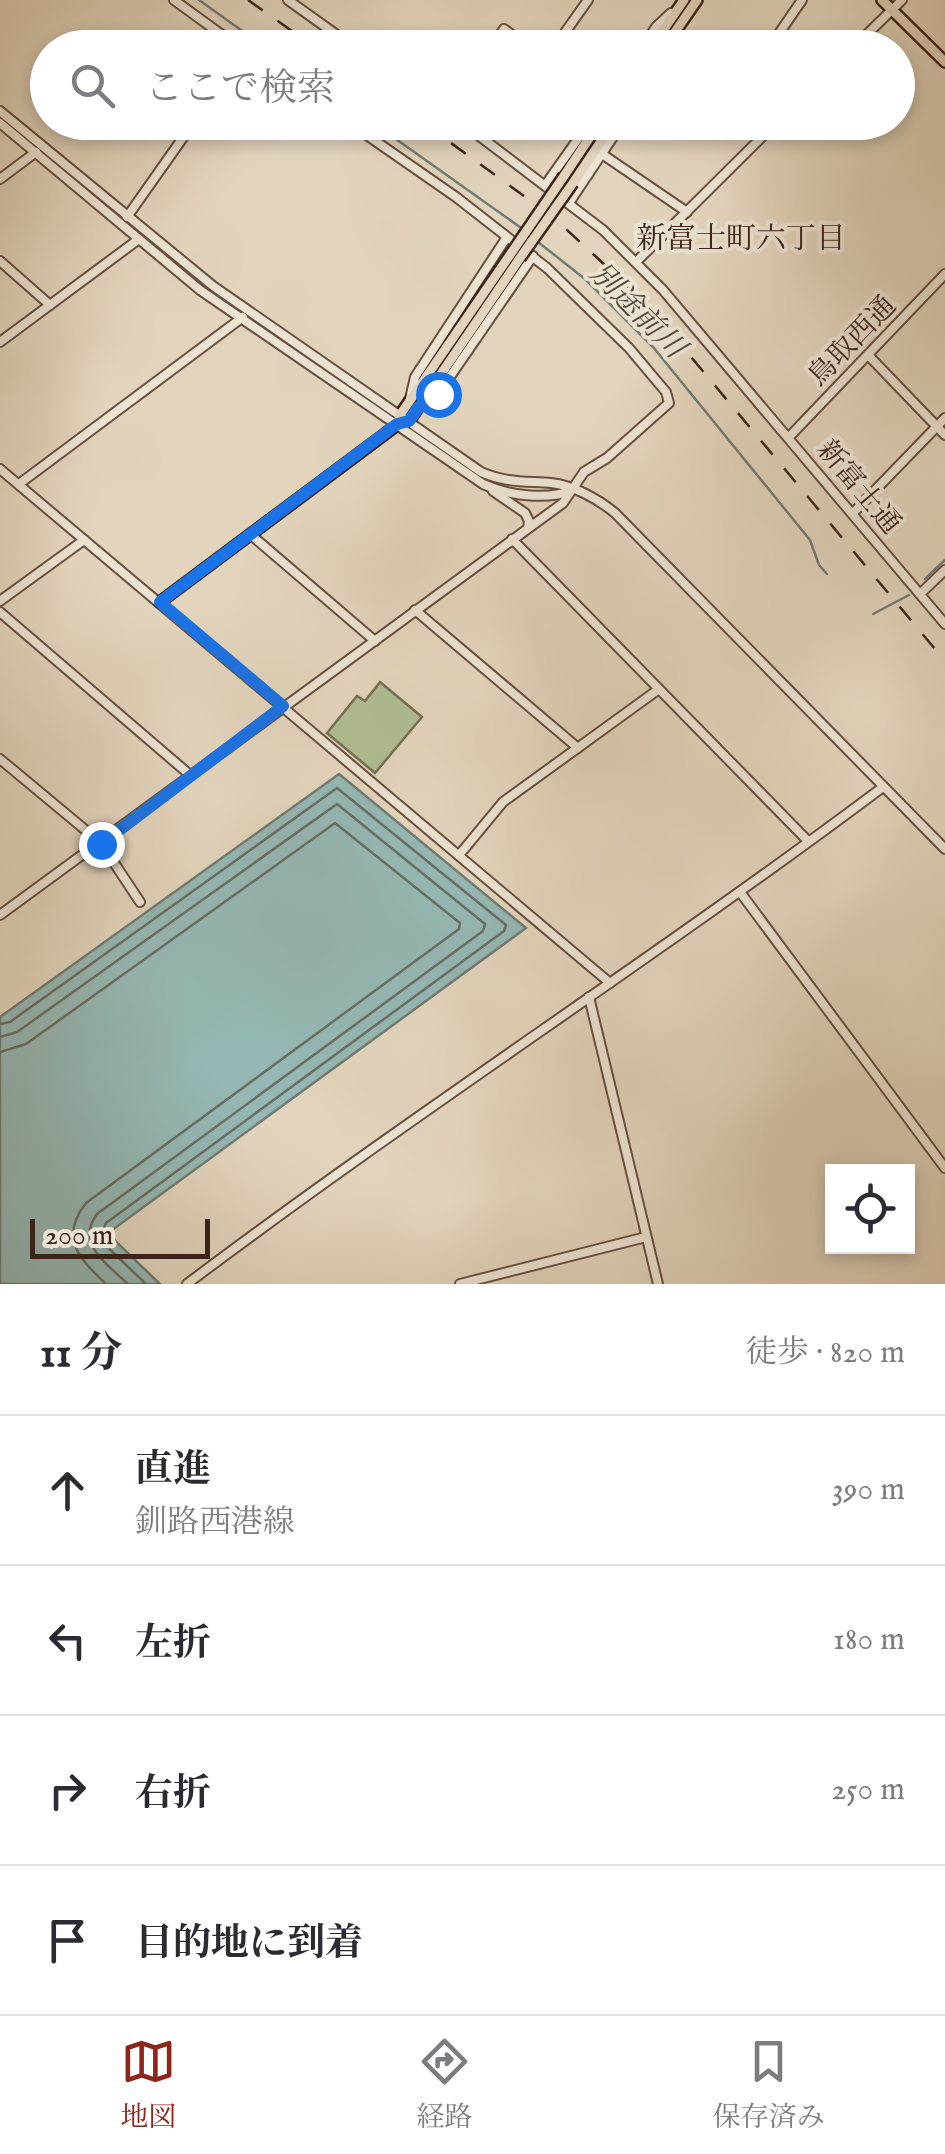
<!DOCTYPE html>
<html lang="ja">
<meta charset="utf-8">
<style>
body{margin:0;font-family:"IM FELL English","Noto Serif JP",serif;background:#f7f7f7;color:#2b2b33}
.controls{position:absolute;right:30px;bottom:30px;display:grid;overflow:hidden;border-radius:0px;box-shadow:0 5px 15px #0003}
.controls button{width:90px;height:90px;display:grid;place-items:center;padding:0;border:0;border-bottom:2px solid #e1e1e2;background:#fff;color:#2b2b33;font:50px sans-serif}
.scale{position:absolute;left:30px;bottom:25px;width:180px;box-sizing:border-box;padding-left:10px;border:5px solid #3e2318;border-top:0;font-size:28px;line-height:35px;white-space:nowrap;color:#3e2318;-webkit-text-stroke:8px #ece3d3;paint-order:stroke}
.stop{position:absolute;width:30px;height:30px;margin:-22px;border:8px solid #1a73e8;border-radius:50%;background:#fff}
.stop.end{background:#1a73e8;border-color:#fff;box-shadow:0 2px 10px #0008}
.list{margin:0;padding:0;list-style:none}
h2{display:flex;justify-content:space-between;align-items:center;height:130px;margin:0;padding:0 40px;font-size:42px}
h2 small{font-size:32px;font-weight:400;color:#7c7c81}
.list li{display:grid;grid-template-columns:65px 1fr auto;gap:30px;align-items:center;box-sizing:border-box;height:150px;padding:0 40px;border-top:2px solid #e1e1e2}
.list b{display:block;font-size:38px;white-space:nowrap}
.list p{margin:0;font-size:32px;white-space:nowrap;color:#7c7c81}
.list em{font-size:32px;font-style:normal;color:#7c7c81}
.icon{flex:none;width:55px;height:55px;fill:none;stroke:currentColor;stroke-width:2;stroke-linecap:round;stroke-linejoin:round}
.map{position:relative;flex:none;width:945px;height:1284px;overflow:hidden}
.search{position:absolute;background:#fff;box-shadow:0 5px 15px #0003;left:30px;right:30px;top:30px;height:110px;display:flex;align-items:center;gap:25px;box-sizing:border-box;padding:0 35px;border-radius:55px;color:#7c7c81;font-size:38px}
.sheet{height:730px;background:#fff}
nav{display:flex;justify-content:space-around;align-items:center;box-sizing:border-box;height:140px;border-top:2px solid #e1e1e2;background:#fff;font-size:28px;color:#7c7c81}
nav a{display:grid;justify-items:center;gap:5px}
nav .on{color:#8f2418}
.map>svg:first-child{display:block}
.green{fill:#afbd93;stroke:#767056;stroke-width:2.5}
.water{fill:#95b8b4;stroke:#727c76;stroke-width:2.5}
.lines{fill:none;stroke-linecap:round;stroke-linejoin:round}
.shore{stroke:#6a6e66;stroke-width:2.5}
.stream{stroke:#727c76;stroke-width:2.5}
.minor-casing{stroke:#674f41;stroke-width:12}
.major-casing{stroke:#3e2318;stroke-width:14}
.minor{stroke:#ece3d3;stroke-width:8}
.major{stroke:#e2d4bc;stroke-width:9}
.rail{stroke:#3e2318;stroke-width:2.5;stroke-dasharray:18 18;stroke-linecap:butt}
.major-bridge-casing{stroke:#3e2318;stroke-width:14;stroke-linecap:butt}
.major-bridge{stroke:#e2d4bc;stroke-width:9}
.route{stroke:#1a73e8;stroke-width:12}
.labels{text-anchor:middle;stroke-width:8;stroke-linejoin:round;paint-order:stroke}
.street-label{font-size:28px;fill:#3e2318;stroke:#ece3d3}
.neighbourhood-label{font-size:30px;fill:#3e2318;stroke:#ece3d3}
.water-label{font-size:30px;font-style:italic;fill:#54483f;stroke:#ece3d3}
</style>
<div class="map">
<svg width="945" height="1284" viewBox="0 0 945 1284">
<rect width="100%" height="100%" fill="#e2d4bc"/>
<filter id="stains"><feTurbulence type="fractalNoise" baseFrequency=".002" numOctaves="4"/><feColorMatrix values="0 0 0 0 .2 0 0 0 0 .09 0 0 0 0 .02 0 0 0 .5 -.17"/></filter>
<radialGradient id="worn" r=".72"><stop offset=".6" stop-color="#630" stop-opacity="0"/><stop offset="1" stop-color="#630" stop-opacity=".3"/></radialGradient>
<path class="green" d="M380 682 422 717 375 773 327 733 357 696 365 701Z"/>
<path class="water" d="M339 774 526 928 112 1230 110 1236 160 1284H0V1017Z"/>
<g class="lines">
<g class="shore">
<path d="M0 1024 10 1022 337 788 506 925 504 931 106 1223 101 1233 102 1242 146 1284"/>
<path d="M0 1037 17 1032 337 804 485 924 483 931 97 1214C75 1244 107 1264 128 1284"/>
<path d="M0 1052 26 1044 335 823 460 923 459 929 86 1203C58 1238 80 1259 106 1284"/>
</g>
<g class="stream">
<path d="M199 0 266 48"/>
<path d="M372 122 524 230"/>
<path d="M538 242 585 279 653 347 810 540 819 565 827 574"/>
<path d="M925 579 945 560"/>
<path d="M873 614 909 595"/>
</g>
<defs>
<g id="minor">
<path d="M174 0 240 48"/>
<path d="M288 0 355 48"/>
<path d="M662 31 682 48"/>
<path d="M491 48 504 29 530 48"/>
<path d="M554 48 588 0"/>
<path d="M642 48 656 27 671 13"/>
<path d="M769 48 802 0"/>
<path d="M853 48 902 0"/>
<path d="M0 111 213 286 481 472C506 483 525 481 551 483 573 485 598 499 615 513L945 849"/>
<path d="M461 122 603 230 663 290 945 624"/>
<path d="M0 123 200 290 483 484C507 495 547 501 572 490"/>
<path d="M602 154 687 212"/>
<path d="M0 179 36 152"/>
<path d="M546 184 590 122"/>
<path d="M569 203 623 122"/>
<path d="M127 217 194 122"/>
<path d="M0 261 50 305"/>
<path d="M636 262 777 122"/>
<path d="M0 342 139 239"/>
<path d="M868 355 945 435"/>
<path d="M410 399 415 377 507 237"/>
<path d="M421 406 438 394 533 256"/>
<path d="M790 436 945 274"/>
<path d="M0 469 610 983"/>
<path d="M19 484 243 317"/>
<path d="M493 491 525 513 529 521 528 528"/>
<path d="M854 512 945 418"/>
<path d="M250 534 375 641"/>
<path d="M512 539 808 841"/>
<path d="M920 594 945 570"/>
<path d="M0 601 84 540"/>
<path d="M415 610 578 748"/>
<path d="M0 612 190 775"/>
<path d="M0 759 101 843 140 902"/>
<path d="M460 854 503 802 659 689"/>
<path d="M740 892 945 1168"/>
<path d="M0 915 563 503 584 472 607 458 669 403 666 392 629 348 547 268 456 197 348 122"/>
<path d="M589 997 658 1284"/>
<path d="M187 1284C415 1112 655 958 883 787"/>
<path d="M460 1284 646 1237"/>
</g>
<g id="major">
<path d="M882 0 945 62"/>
<path d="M651 48 684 0"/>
<path d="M664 48 697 0"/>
<path d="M564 176 600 122"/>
<path d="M573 183 614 122"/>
<path d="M397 425 400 415 512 252"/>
<path d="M160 602 397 425 409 421 520 258"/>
</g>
</defs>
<use href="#minor" class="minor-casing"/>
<use href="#major" class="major-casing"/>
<use href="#minor" class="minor"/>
<use href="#major" class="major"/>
<g class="rail">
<path d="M248 0 316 48"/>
<path d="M422 122 553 217 646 303 945 661"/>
</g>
<defs>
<g id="major-bridge">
<path d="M512 252 564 176"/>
<path d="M520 258 573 183"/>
</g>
</defs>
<use href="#major-bridge" class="major-bridge-casing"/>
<use href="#major-bridge" class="major-bridge"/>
</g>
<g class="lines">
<path class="route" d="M101 844 283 706 160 602 397 424 409 421 418 408 438 394"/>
</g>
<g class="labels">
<g class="street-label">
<text transform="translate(851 340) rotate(-46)" y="10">鳥取西通</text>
<text transform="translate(860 486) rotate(50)" y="10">新富士通</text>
</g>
<g class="neighbourhood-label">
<text x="741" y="248">新富士町六丁目</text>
</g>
<g class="water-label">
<text transform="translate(638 310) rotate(45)" y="10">別途前川</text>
</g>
</g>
<rect width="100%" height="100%" filter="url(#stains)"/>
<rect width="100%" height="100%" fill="url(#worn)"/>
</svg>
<div class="controls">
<button><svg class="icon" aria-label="locate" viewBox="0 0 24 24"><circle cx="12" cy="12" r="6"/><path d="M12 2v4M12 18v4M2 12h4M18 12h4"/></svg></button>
</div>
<div class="scale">200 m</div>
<div class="stop" style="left:438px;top:394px"></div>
<div class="stop end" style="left:101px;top:844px"></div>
<div class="search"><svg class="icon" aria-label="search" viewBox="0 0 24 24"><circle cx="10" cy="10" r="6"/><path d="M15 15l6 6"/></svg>ここで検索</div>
</div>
<section class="sheet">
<h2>11 分<small>徒歩 · 820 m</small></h2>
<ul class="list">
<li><svg class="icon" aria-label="ahead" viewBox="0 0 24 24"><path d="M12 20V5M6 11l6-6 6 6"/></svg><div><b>直進</b><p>釧路西港線</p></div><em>390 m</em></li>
<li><svg class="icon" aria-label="left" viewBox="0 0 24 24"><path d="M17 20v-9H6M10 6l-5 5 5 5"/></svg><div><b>左折</b></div><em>180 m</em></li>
<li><svg class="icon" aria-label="right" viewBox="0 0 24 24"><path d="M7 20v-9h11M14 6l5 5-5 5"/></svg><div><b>右折</b></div><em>250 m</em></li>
<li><svg class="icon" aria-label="arrive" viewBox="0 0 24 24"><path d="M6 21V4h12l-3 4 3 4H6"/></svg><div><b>目的地に到着</b></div></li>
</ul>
</section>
<nav>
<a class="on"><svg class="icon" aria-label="map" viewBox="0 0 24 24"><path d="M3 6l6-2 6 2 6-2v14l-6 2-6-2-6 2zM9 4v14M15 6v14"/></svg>地図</a>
<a><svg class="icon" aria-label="directions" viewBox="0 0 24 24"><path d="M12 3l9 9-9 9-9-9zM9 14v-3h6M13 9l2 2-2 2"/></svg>経路</a>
<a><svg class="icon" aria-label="saved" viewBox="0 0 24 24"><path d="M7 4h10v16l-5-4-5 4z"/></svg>保存済み</a>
</nav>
